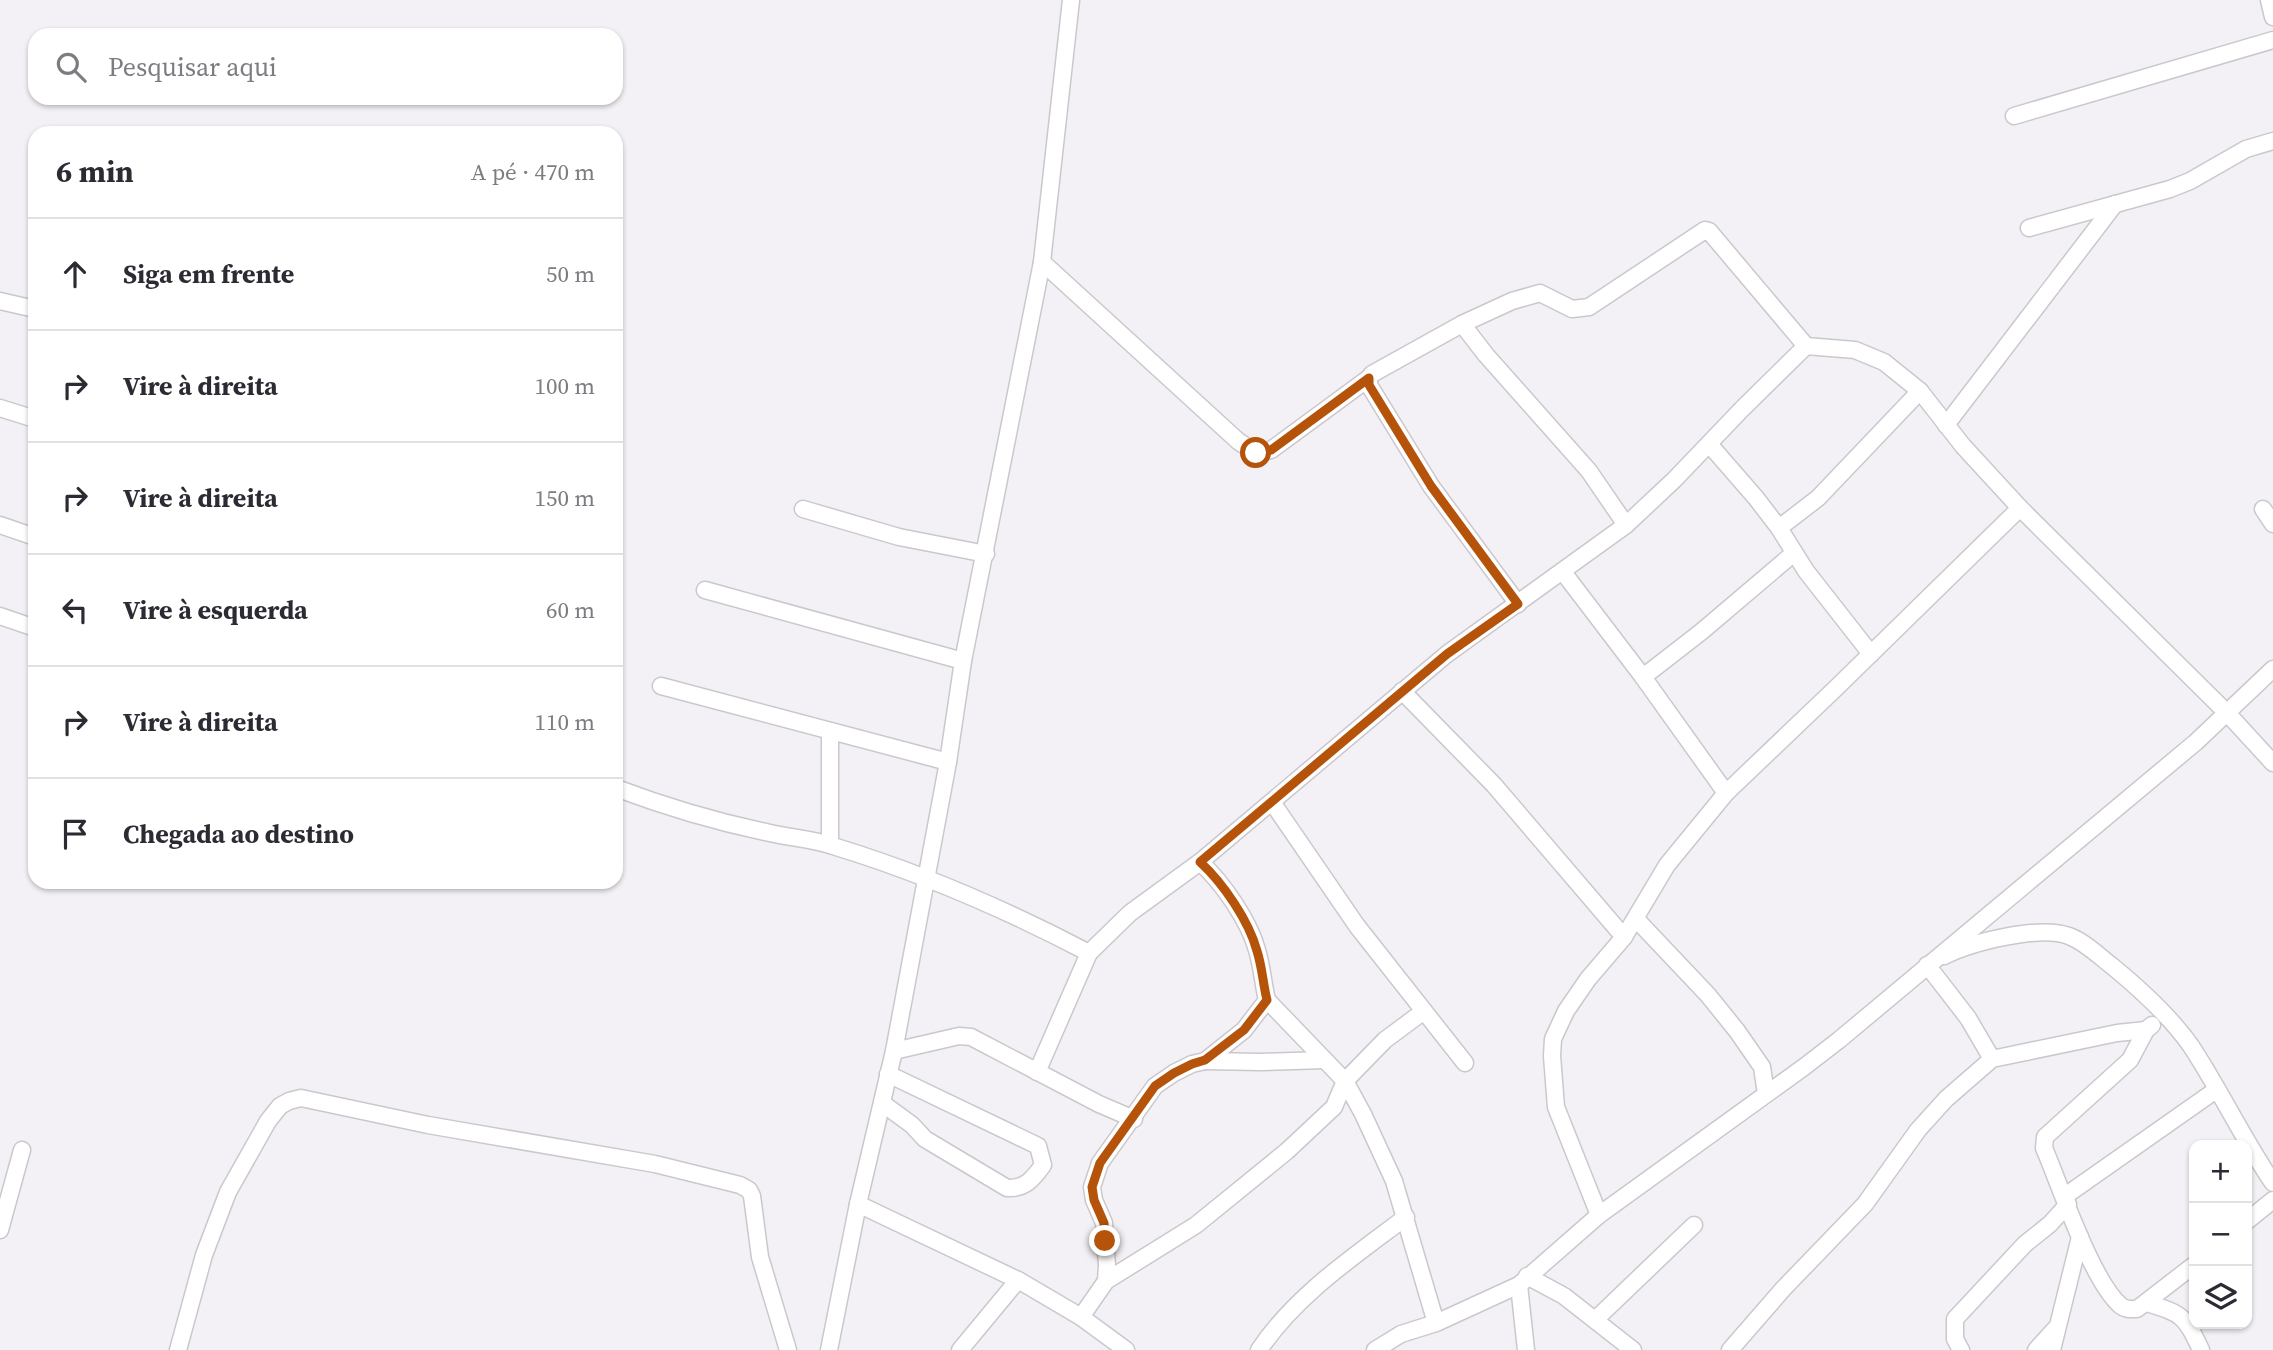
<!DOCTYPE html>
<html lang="pt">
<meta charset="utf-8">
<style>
body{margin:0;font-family:"Source Serif 4",serif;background:#f2f2f3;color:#2b2b33}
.controls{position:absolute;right:21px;bottom:21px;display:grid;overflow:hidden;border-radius:14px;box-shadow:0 2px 5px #0004}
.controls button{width:63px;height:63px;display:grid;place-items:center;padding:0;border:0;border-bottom:2px solid #e1e1e2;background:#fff;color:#2b2b33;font:35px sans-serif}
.stop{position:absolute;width:21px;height:21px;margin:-16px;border:5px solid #b45309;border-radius:50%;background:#fff}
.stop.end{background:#b45309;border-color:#fff;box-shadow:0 2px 7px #0008}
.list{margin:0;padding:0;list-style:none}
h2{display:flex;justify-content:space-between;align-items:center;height:91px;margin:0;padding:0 28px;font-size:30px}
h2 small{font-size:23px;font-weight:400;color:#7c7c81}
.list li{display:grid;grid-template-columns:46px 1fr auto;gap:21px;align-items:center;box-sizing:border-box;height:112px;padding:0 28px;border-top:2px solid #e1e1e2}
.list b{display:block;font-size:26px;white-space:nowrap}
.list em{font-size:23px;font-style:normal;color:#7c7c81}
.icon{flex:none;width:38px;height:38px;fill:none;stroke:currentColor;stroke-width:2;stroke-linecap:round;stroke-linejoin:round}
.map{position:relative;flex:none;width:2273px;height:1350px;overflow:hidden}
.search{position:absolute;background:#fff;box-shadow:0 2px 5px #0004;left:28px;top:28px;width:595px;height:77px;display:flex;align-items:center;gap:18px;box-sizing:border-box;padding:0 24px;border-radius:21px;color:#7c7c81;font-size:26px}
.panel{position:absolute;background:#fff;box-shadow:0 2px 5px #0004;left:28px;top:126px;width:595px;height:763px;border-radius:21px}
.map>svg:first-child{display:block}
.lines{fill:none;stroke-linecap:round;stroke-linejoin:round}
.street-casing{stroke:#cac8cc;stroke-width:19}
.street{stroke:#fff;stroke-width:16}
.route{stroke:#b45309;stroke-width:9}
</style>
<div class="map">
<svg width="2273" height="1350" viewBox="0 0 2273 1350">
<rect width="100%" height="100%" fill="#f3f1f5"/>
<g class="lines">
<defs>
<g id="street">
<path d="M2269 0 2273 17"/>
<path d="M2014 116 2273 40"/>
<path d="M2029 228 2170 189 2190 181 2246 149 2273 141"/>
<path d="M1042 262 1238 441 1256 453 1271 450 1369 378 1372 374 1462 324 1512 301 1540 293 1572 309 1589 307 1705 230 1709 231 1806 346"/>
<path d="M0 301 35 309"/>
<path d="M1462 324 1486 355 1589 471 1626 525"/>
<path d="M1369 378V385L1431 486 1518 604"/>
<path d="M0 408 35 419"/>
<path d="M1946 425 2115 204"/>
<path d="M1709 444 1756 498 1779 528 1806 571 1871 654"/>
<path d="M803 509 899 537 986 554"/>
<path d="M2263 509 2273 524"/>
<path d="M0 525 35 537"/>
<path d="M1779 528 1818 498 1920 391"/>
<path d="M1563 572 1643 677 1726 793"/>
<path d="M705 590 963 661"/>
<path d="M0 616 35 628"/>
<path d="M1643 677 1701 632 1794 553"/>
<path d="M661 686 948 762"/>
<path d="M1402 691 1494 785 1624 937"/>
<path d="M616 788C666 807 717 822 770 833 791 838 813 839 833 846 922 873 1007 910 1089 953L1130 913 1200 862 1447 654 1626 525 1674 480 1742 409 1806 346 1855 350 1884 362 1920 391 1963 446 2020 508 2228 714 2273 763"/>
<path d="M1272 802 1357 926 1465 1063"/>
<path d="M830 844V731"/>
<path d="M1636 919 1708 995 1737 1031 1762 1067 1766 1094"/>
<path d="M1944 956C1972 942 2040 925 2069 936 2085 942 2099 956 2112 966 2140 989 2170 1016 2191 1046 2220 1090 2243 1139 2273 1183"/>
<path d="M1927 965 1968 1018 1992 1059"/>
<path d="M1267 1000 1345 1081 1363 1114 1394 1181 1436 1323"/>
<path d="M2152 1025 2146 1030 2130 1060 2045 1137 2044 1148C2060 1185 2092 1282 2121 1306 2126 1310 2131 1309 2137 1309L2194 1265"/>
<path d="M894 1051 959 1036 971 1037 1099 1104 1134 1119"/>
<path d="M1205 1061 1260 1062 1324 1060"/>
<path d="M1037 1072 1089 953"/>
<path d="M882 1103 912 1125 925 1139 1007 1188C1025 1189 1033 1179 1043 1165L1038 1146 888 1074"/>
<path d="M2065 1196 2216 1090"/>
<path d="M858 1204 1018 1280 1081 1317 1126 1350"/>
<path d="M1599 1215 1556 1107 1552 1056 1553 1039 1566 1011 1588 979 1624 937 1667 865 1726 793 1836 688 2020 508"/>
<path d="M2247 1221 2273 1200"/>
<path d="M0 1230 22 1150"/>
<path d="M1527 1276 1564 1296 1633 1350"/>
<path d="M1106 1281 1107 1265 1104 1223 1094 1200 1092 1187 1100 1163 1155 1086 1174 1073 1192 1064 1205 1061 1244 1030 1267 1000C1263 984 1262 966 1257 950 1249 921 1223 883 1200 862"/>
<path d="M1519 1285 1526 1350"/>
<path d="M2147 1303C2183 1314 2185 1316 2201 1350"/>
<path d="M1081 1317 1106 1281 1196 1225 1287 1151 1334 1107 1345 1081 1385 1040 1424 1011"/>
<path d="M1596 1319 1694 1225"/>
<path d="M178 1350 204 1255 228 1192 268 1121 280 1106 289 1101 301 1098 428 1125 655 1164 740 1185 749 1190 752 1196 760 1257 788 1350"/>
<path d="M829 1350 858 1204 894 1051 948 762 963 661 1042 262 1071 0"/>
<path d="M960 1350 1018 1280"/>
<path d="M1259 1350C1296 1295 1353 1257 1406 1217"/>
<path d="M1375 1350 1401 1334 1436 1323 1519 1285 1599 1215 1804 1067 1839 1040 2196 742 2273 669"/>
<path d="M1730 1350 1783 1289 1865 1204 1918 1130 1946 1099 1992 1059 2117 1033 2146 1030"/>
<path d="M1961 1350 1955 1339V1319L2025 1244 2050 1224 2068 1204"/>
<path d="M2036 1350 2055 1329"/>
<path d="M2052 1350 2080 1237"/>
</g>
</defs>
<use href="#street" class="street-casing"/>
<use href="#street" class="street"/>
</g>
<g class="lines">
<path class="route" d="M1105 1241 1104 1223 1094 1200 1092 1187 1100 1163 1155 1086 1174 1073 1192 1064 1205 1060 1244 1030 1267 1000C1263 984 1262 966 1257 951 1249 921 1223 883 1200 862L1447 654 1518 604 1431 486 1369 385V378L1271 450 1256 453"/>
</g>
</svg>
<div class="controls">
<button>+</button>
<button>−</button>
<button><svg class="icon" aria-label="layers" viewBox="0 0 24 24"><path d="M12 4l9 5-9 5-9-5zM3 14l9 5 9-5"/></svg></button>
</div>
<div class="stop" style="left:1256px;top:453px"></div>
<div class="stop end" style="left:1105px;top:1241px"></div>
<div class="search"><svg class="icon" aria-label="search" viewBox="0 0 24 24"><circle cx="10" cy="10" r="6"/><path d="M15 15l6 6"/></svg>Pesquisar aqui</div>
<section class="panel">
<h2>6 min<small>A pé · 470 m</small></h2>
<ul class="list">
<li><svg class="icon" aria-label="ahead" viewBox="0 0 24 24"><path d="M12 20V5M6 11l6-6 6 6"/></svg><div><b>Siga em frente</b></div><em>50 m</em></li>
<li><svg class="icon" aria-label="right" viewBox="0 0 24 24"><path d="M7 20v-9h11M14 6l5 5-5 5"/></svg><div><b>Vire à direita</b></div><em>100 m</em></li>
<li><svg class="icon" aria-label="right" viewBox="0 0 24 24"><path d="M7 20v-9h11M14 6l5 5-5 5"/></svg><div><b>Vire à direita</b></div><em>150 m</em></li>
<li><svg class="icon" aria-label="left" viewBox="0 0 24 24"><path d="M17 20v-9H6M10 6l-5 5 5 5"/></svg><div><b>Vire à esquerda</b></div><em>60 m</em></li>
<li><svg class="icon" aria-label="right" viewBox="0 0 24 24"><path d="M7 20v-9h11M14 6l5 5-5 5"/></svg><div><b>Vire à direita</b></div><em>110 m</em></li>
<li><svg class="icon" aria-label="arrive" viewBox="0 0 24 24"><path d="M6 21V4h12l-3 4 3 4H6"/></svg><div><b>Chegada ao destino</b></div></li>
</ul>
</section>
</div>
